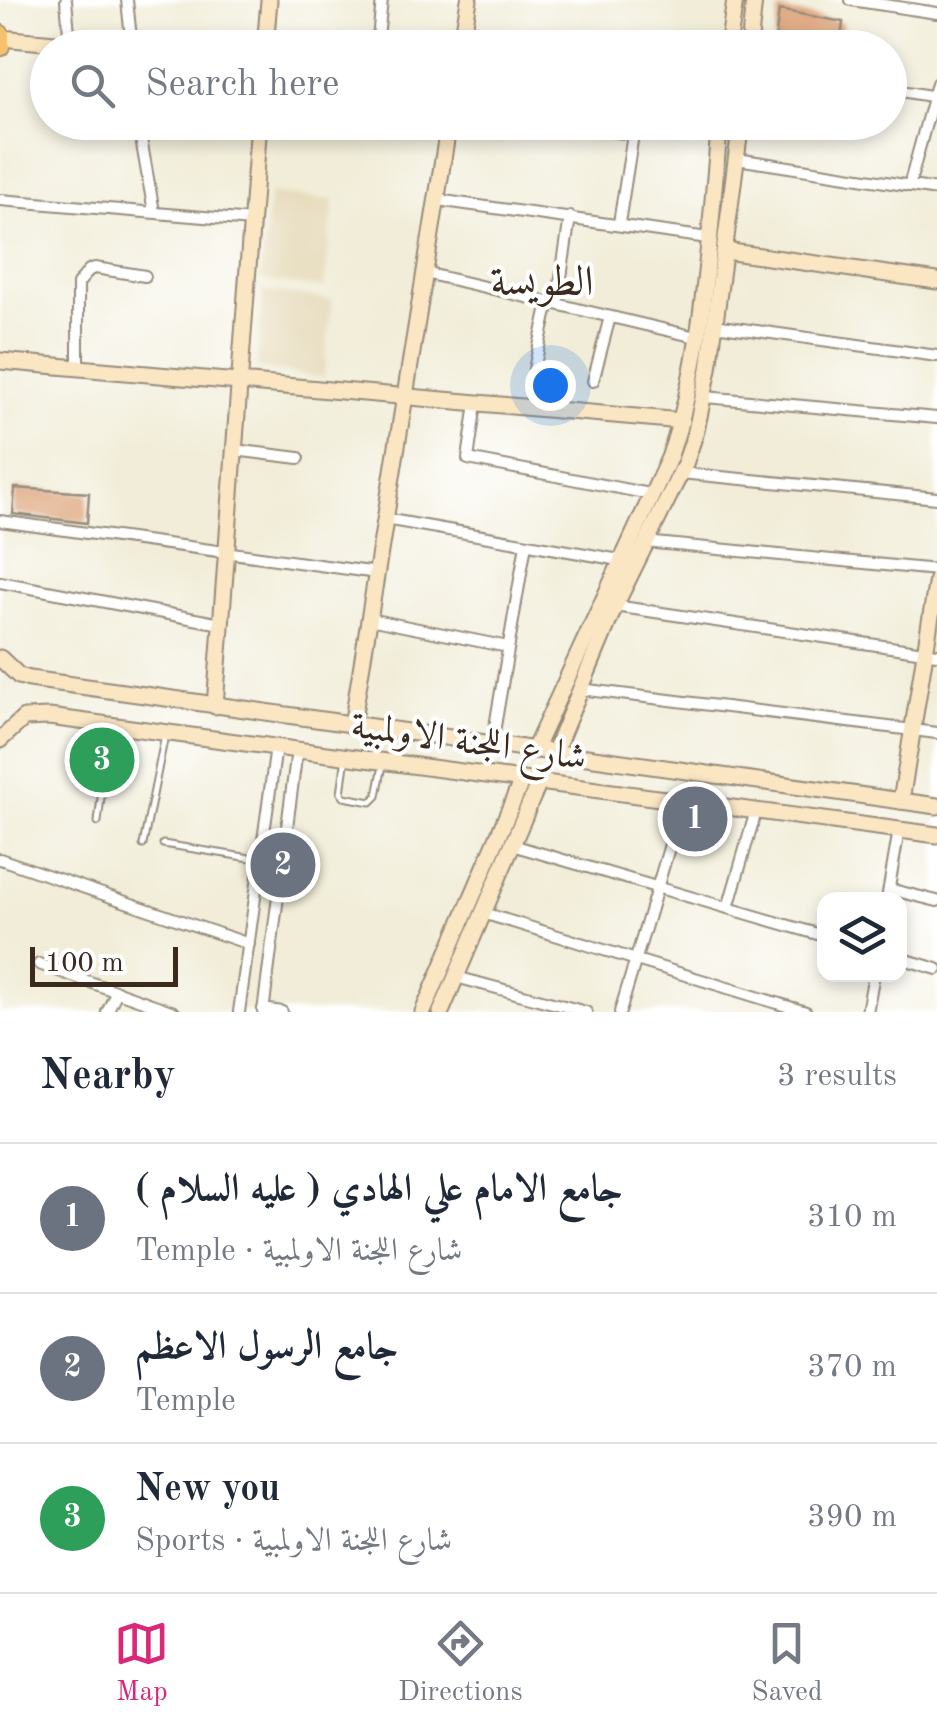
<!DOCTYPE html>
<meta charset="utf-8">
<style>
body{margin:0;font-family:"Old Standard TT",Amiri,serif;background:#f2f2f3;color:#1f2937}
.controls{position:absolute;right:30px;bottom:30px;display:grid;overflow:hidden;border-radius:20px;box-shadow:0 5px 15px #0003}
.controls button{width:90px;height:90px;display:grid;place-items:center;padding:0;border:0;border-bottom:2px solid #e0e1e3;background:#fff;color:#1f2937;font:50px sans-serif}
.scale{position:absolute;left:30px;bottom:25px;width:148px;box-sizing:border-box;padding-left:10px;border:5px solid #3b2a1e;border-top:0;font-size:28px;line-height:35px;white-space:nowrap;color:#3b2a1e;-webkit-text-stroke:8px #fff;paint-order:stroke}
.you{position:absolute;left:550px;top:385px;width:35px;height:35px;margin:-25px;border:8px solid #fff;border-radius:50%;background:#1a73e8;box-shadow:0 0 0 15px #1a73e833}
.badge{display:grid;place-items:center;width:65px;height:65px;border-radius:50%;background:#db2777;color:#fff;font-size:32px;font-weight:700}
.pin{position:absolute;translate:-50% -50%;border:5px solid #fff;box-shadow:0 2px 10px #0006}
.list{margin:0;padding:0;list-style:none}
h2{display:flex;justify-content:space-between;align-items:center;height:130px;margin:0;padding:0 40px;font-size:42px}
h2 small{font-size:32px;font-weight:400;color:#747a83}
.list li{display:grid;grid-template-columns:65px 1fr auto;gap:30px;align-items:center;box-sizing:border-box;height:150px;padding:0 40px;border-top:2px solid #e0e1e3}
.list b{display:block;font-size:38px;white-space:nowrap}
.list p{margin:0;font-size:32px;white-space:nowrap;color:#747a83}
.list em{font-size:32px;font-style:normal;color:#747a83}
.icon{flex:none;width:55px;height:55px;fill:none;stroke:currentColor;stroke-width:2;stroke-linecap:round;stroke-linejoin:round}
.map{position:relative;flex:none;width:937px;height:1012px;overflow:hidden}
.search{position:absolute;background:#fff;box-shadow:0 5px 15px #0003;left:30px;right:30px;top:30px;height:110px;display:flex;align-items:center;gap:25px;box-sizing:border-box;padding:0 35px;border-radius:55px;color:#747a83;font-size:38px}
.sheet{height:580px;background:#fff}
nav{display:flex;justify-content:space-around;align-items:center;box-sizing:border-box;height:140px;border-top:2px solid #e0e1e3;background:#fff;font-size:28px;color:#747a83}
nav a{display:grid;justify-items:center;gap:5px}
nav .on{color:#db2777}
.map>svg:first-child{display:block}
.built{fill:#e6daba}
.building{fill:#d9996a}
.lines{fill:none;stroke-linecap:round;stroke-linejoin:round}
.lane-casing{stroke:#968c7b;stroke-width:9}
.street-casing{stroke:#968c7b;stroke-width:14}
.secondary-casing{stroke:#968c7b;stroke-width:19}
.primary-casing{stroke:#968c7b;stroke-width:21}
.lane{stroke:#fff;stroke-width:5}
.street{stroke:#fff;stroke-width:10}
.secondary{stroke:#fbe6c4;stroke-width:15}
.primary{stroke:#f5c16b;stroke-width:18}
.labels{text-anchor:middle;stroke-width:8;stroke-linejoin:round;paint-order:stroke}
.street-label{font-size:38px;fill:#3b2a1e;stroke:#fff}
.quarter-label{font-size:42px;fill:#3b2a1e;stroke:#fff}
</style>
<div class="map">
<svg width="937" height="1012" viewBox="0 0 937 1012">
<rect width="100%" height="100%" fill="#fff"/>
<filter id="ink" filterUnits="userSpaceOnUse"><feTurbulence type="fractalNoise" baseFrequency=".01" numOctaves="2"/><feDisplacementMap in="SourceGraphic" scale="20" xChannelSelector="R" yChannelSelector="G"/><feConvolveMatrix kernelMatrix="1 2 1 2 8 2 1 2 1" color-interpolation-filters="sRGB"/></filter>
<filter id="wash" filterUnits="userSpaceOnUse"><feTurbulence type="fractalNoise" baseFrequency=".0048" numOctaves="4" result="noise"/><feDisplacementMap in="SourceGraphic" scale="40" xChannelSelector="R" yChannelSelector="G"/><feGaussianBlur stdDeviation="2.25" result="paint"/><feColorMatrix in="noise" values="0 0 0 0 0 0 0 0 0 0 0 0 0 0 0 0 0 1.4 0 .05"/><feComposite in="paint" operator="in"/></filter>
<g filter="url(#wash)">
<rect width="100%" height="100%" fill="#f1edd8"/>
<g class="built">
<path d="M270 193 334 200 324 288 260 280Z"/>
<path d="M263 291 332 300 324 378 257 368Z"/>
</g>
<g id="blocks">
<g class="building">
<path d="M779 10 843 22 840 48H774Z"/>
<path d="M15 488 89 493 87 523 13 514Z"/>
</g>
</g>
</g>
<g filter="url(#ink)">
<use href="#blocks" fill-opacity="0" stroke="#968c7b" stroke-width="2.5"/>
<g class="lines">
<defs>
<g id="lane">
<path d="M346 757 341 793 344 797 371 802 377 796 383 765"/>
<path d="M98 822 110 726"/>
<path d="M163 844 257 859"/>
<path d="M143 845 165 735"/>
</g>
<g id="street">
<path d="M66 0 70 44"/>
<path d="M127 0 132 48"/>
<path d="M851 0 937 13"/>
<path d="M464 30 588 48"/>
<path d="M377 48 382 0"/>
<path d="M890 89 936 97"/>
<path d="M138 122 154 212"/>
<path d="M389 122 448 130"/>
<path d="M537 122 633 134"/>
<path d="M737 159 937 190"/>
<path d="M909 186 937 83"/>
<path d="M0 200 252 221"/>
<path d="M437 200 708 238"/>
<path d="M619 223 635 122"/>
<path d="M425 273 696 337"/>
<path d="M557 304 570 217"/>
<path d="M714 325 937 356"/>
<path d="M78 368V284L89 270 95 268 145 276"/>
<path d="M534 369 549 302"/>
<path d="M593 381 610 317"/>
<path d="M705 397 937 418"/>
<path d="M476 403 468 459 650 494"/>
<path d="M234 450 299 458"/>
<path d="M680 473 937 498"/>
<path d="M385 519 620 560"/>
<path d="M0 521 377 573"/>
<path d="M645 542 937 570"/>
<path d="M0 582 221 624"/>
<path d="M615 606 937 654"/>
<path d="M369 619 508 647"/>
<path d="M580 689 937 733"/>
<path d="M492 744 526 544"/>
<path d="M512 845 824 936"/>
<path d="M0 859 249 944"/>
<path d="M889 889 937 901"/>
<path d="M887 899 899 830"/>
<path d="M728 908 756 811"/>
<path d="M483 913 806 1012"/>
<path d="M900 958 937 969"/>
<path d="M39 964 174 1012"/>
<path d="M456 977 586 1012"/>
<path d="M263 1009 282 1012"/>
<path d="M107 1012 117 991"/>
<path d="M239 1012 276 747"/>
<path d="M263 1012 297 750"/>
<path d="M620 1012 683 801"/>
<path d="M867 1012 874 974"/>
</g>
<g id="secondary">
<path d="M1 38 109 48"/>
<path d="M265 48 269 0"/>
<path d="M461 48 469 0"/>
<path d="M728 48 735 0"/>
<path d="M749 48 754 0"/>
<path d="M725 251 937 281"/>
<path d="M0 361 682 421"/>
<path d="M0 658 19 676 30 679 937 806"/>
<path d="M215 706 259 122"/>
<path d="M352 726 449 122"/>
<path d="M0 740 24 718 49 717 937 835"/>
<path d="M534 750 669 458C705 356 709 231 720 122"/>
<path d="M554 753 615 606 685 464 696 431 709 369 741 122"/>
<path d="M901 801 937 579"/>
<path d="M423 1012 522 780"/>
<path d="M441 1012 539 782"/>
</g>
<path id="primary" d="M0 34V47"/>
</defs>
<use href="#lane" class="lane-casing"/>
<use href="#street" class="street-casing"/>
<use href="#secondary" class="secondary-casing"/>
<use href="#primary" class="primary-casing"/>
<use href="#lane" class="lane"/>
<use href="#street" class="street"/>
<use href="#secondary" class="secondary"/>
<use href="#primary" class="primary"/>
</g>
</g>
<g class="labels">
<g class="street-label">
<text transform="translate(469 740) rotate(8)" y="13">شارع اللجنة الاولمبية</text>
</g>
<g class="quarter-label">
<text x="542" y="295">الطويسة</text>
</g>
</g>
</svg>
<div class="controls">
<button><svg class="icon" aria-label="layers" viewBox="0 0 24 24"><path d="M12 4l9 5-9 5-9-5zM3 14l9 5 9-5"/></svg></button>
</div>
<div class="scale">100 m</div>
<div class="you"></div>
<div class="pin badge" style="left:695px;top:819px;background:#6b7280">1</div>
<div class="pin badge" style="left:283px;top:865px;background:#6b7280">2</div>
<div class="pin badge" style="left:102px;top:760px;background:#2e9e5b">3</div>
<div class="search"><svg class="icon" aria-label="search" viewBox="0 0 24 24"><circle cx="10" cy="10" r="6"/><path d="M15 15l6 6"/></svg>Search here</div>
</div>
<section class="sheet">
<h2>Nearby<small>3 results</small></h2>
<ul class="list">
<li><span class="badge" style="background:#6b7280">1</span><div><b>جامع الامام علي الهادي ( عليه السلام )</b><p>Temple · شارع اللجنة الاولمبية</p></div><em>310 m</em></li>
<li><span class="badge" style="background:#6b7280">2</span><div><b>جامع الرسول الاعظم</b><p>Temple</p></div><em>370 m</em></li>
<li><span class="badge" style="background:#2e9e5b">3</span><div><b>New you</b><p>Sports · شارع اللجنة الاولمبية</p></div><em>390 m</em></li>
</ul>
</section>
<nav>
<a class="on"><svg class="icon" aria-label="map" viewBox="0 0 24 24"><path d="M3 6l6-2 6 2 6-2v14l-6 2-6-2-6 2zM9 4v14M15 6v14"/></svg>Map</a>
<a><svg class="icon" aria-label="directions" viewBox="0 0 24 24"><path d="M12 3l9 9-9 9-9-9zM9 14v-3h6M13 9l2 2-2 2"/></svg>Directions</a>
<a><svg class="icon" aria-label="saved" viewBox="0 0 24 24"><path d="M7 4h10v16l-5-4-5 4z"/></svg>Saved</a>
</nav>
